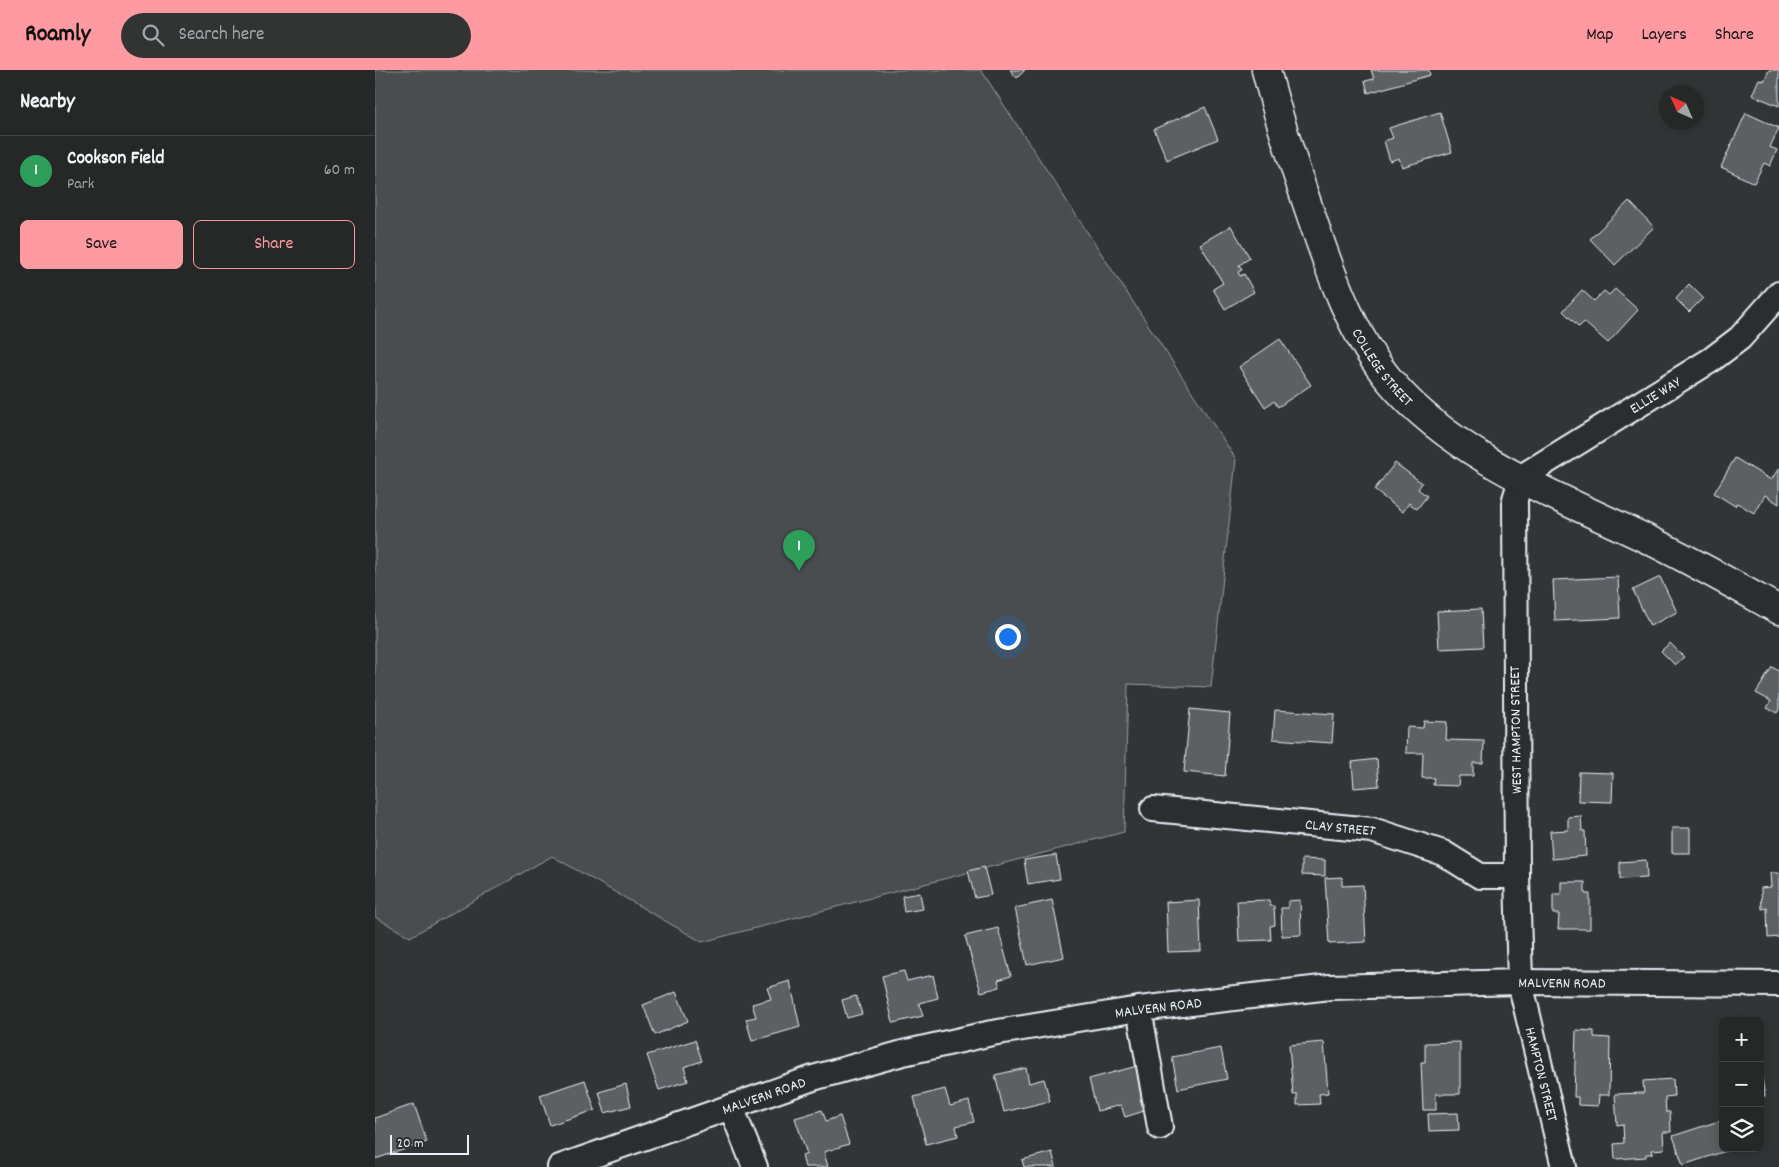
<!DOCTYPE html>
<meta charset="utf-8">
<style>
body{margin:0;font-family:Dekko,sans-serif;background:#323434;color:#f1f3f6}
.controls{position:absolute;right:15px;bottom:15px;display:grid;overflow:hidden;border-radius:8px;box-shadow:0 2px 12px #0003}
.controls button{width:45px;height:45px;display:grid;place-items:center;padding:0;border:0;border-bottom:1px solid #424445;background:#262828;color:#f1f3f6;font:25px sans-serif}
.compass{position:absolute;left:1284px;top:15px;width:45px;height:45px;border-radius:50%;background:#262828;box-shadow:0 2px 12px #0003;rotate:315deg}
.scale{position:absolute;left:15px;bottom:12px;width:79px;box-sizing:border-box;padding-left:5px;border:2px solid #e8f1f8;border-top:0;font-size:14px;line-height:18px;white-space:nowrap;color:#e8f1f8;-webkit-text-stroke:4px #2a2d2e;paint-order:stroke}
.you{position:absolute;left:632px;top:566px;width:18px;height:18px;margin:-12px;border:4px solid #fff;border-radius:50%;background:#1a73e8;box-shadow:0 0 0 8px #1a73e833}
.badge{display:grid;place-items:center;width:32px;height:32px;border-radius:50%;background:#ff9aa2;color:#fff;font-size:16px;font-weight:700}
.pin{position:absolute;translate:-50% -41px;filter:drop-shadow(0 1px 2px #0008)}
.pin::after{content:'';position:absolute;top:26px;width:18px;height:15px;background:inherit;clip-path:polygon(0 0,100% 0,50% 100%)}
.list{margin:0;padding:0;list-style:none}
h2{display:flex;justify-content:space-between;align-items:center;height:65px;margin:0;padding:0 20px;font-size:21px}
h2 small{font-size:16px;font-weight:400;color:#a4a6a8}
.list li{display:grid;grid-template-columns:32px 1fr auto;gap:15px;align-items:center;box-sizing:border-box;height:70px;padding:0 20px;border-top:1px solid #424445}
.list b{display:block;font-size:19px;white-space:nowrap}
.list p{margin:0;font-size:16px;white-space:nowrap;color:#a4a6a8}
.list em{font-size:16px;font-style:normal;color:#a4a6a8}
.actions{display:flex;gap:10px;padding:15px 20px}
.actions a{flex:1;padding:11px 0;border:1px solid #ff9aa2;border-radius:8px;text-align:center;font-size:18px;color:#ff9aa2}
.actions .main{background:#ff9aa2;color:#111}
.icon{flex:none;width:28px;height:28px;fill:none;stroke:currentColor;stroke-width:2;stroke-linecap:round;stroke-linejoin:round}
.map{position:relative;flex:none;width:1404px;height:1097px;overflow:hidden}
header{display:flex;align-items:center;gap:30px;box-sizing:border-box;height:70px;padding:0 25px;background:#ff9aa2;color:#111}
header strong{font-size:24px}
nav{display:flex;gap:28px;margin-inline-start:auto;font-size:18px}
.search{width:350px;height:45px;background:#323434;display:flex;align-items:center;gap:12px;box-sizing:border-box;padding:0 18px;border-radius:28px;color:#a4a6a8;font-size:19px}
main{display:flex}
aside{flex:1;background:#262828}
.map>svg:first-child{display:block}
.green{fill:#494d4f;stroke:#989fa4}
.building{fill:#5c6063;stroke:#e8f1f8}
.lines{fill:none;stroke-linecap:round;stroke-linejoin:round}
.minor-casing{stroke:#e8f1f8;stroke-width:28}
.tertiary-casing{stroke:#e8f1f8;stroke-width:31}
.minor{stroke:#2a2d2e;stroke-width:24}
.tertiary{stroke:#2a2d2e;stroke-width:28}
.labels{text-anchor:middle;stroke-width:4.5;stroke-linejoin:round;paint-order:stroke}
.street-label{font-size:15px;fill:#e8f1f8;stroke:#2a2d2e}
</style>
<header>
<strong>Roamly</strong>
<div class="search"><svg class="icon" aria-label="search" viewBox="0 0 24 24"><circle cx="10" cy="10" r="6"/><path d="M15 15l6 6"/></svg>Search here</div>
<nav><a>Map</a><a>Layers</a><a>Share</a></nav>
</header>
<main>
<aside>
<h2>Nearby<small></small></h2>
<ul class="list">
<li><span class="badge" style="background:#2e9e5b">1</span><div><b>Cookson Field</b><p>Park</p></div><em>60 m</em></li>
</ul>
<div class="actions"><a class="main">Save</a><a>Share</a></div>
</aside>
<div class="map">
<svg width="1404" height="1097" viewBox="0 0 1404 1097">
<rect width="100%" height="100%" fill="#323536"/>
<filter id="ink" filterUnits="userSpaceOnUse"><feTurbulence type="fractalNoise" baseFrequency=".02" numOctaves="2"/><feDisplacementMap in="SourceGraphic" scale="10" xChannelSelector="R" yChannelSelector="G"/><feConvolveMatrix kernelMatrix="1 2 1 2 8 2 1 2 1" color-interpolation-filters="sRGB"/></filter>
<g filter="url(#ink)">
<path class="green" d="M0 0H606L861 389 836 617 753 614 749 762 327 872 177 786 35 867 0 847Z"/>
<g class="building">
<path d="M635 0H650L642 8Z"/>
<path d="M996 0H1054L1055 5 993 23 990 11 999 9Z"/>
<path d="M1394 0H1404V36L1377 25 1384 9 1389 11Z"/>
<path d="M830 37 843 69 792 90 779 59Z"/>
<path d="M1065 42 1077 82 1027 97 1024 88 1015 91 1009 71 1018 68 1014 58Z"/>
<path d="M1371 43 1404 58 1395 77 1402 80 1395 96 1389 93 1379 113 1346 97Z"/>
<path d="M1254 131 1279 157 1240 195 1215 169Z"/>
<path d="M856 156 875 188 864 195 867 200 863 202 865 206 869 204 879 222 850 239 838 219 848 213 825 174Z"/>
<path d="M1314 214 1328 228 1314 242 1301 229Z"/>
<path d="M1240 219 1263 240 1233 273 1209 252 1204 257 1188 241 1207 220 1219 231 1229 221 1234 225Z"/>
<path d="M905 269 936 315 903 337 899 331 890 337 864 297Z"/>
<path d="M1360 388 1396 410 1404 398V434L1390 425 1379 443 1362 433 1360 436 1339 423Z"/>
<path d="M1020 393 1047 413 1043 419 1052 426 1042 439 1034 433 1028 442 999 420Z"/>
<path d="M1243 507 1245 548 1180 551 1178 510Z"/>
<path d="M1285 507 1302 542 1275 556 1258 520Z"/>
<path d="M1106 539 1108 577 1064 579 1062 541Z"/>
<path d="M1295 573 1309 587 1300 595 1286 581Z"/>
<path d="M1397 597 1404 601V639L1402 643 1392 638 1396 631 1381 623Z"/>
<path d="M815 639 855 643 850 706 809 702Z"/>
<path d="M900 640 959 644 957 673 898 669Z"/>
<path d="M1049 651 1072 652 1071 670 1109 671 1108 693H1098V706H1084L1083 716 1058 715 1059 708H1047L1048 683H1031L1032 657 1048 658Z"/>
<path d="M1002 689 1004 716 979 718 977 692Z"/>
<path d="M1204 702 1238 703 1237 732 1203 731Z"/>
<path d="M1206 746 1207 761H1210L1211 786 1177 789 1175 761 1193 760V747Z"/>
<rect x="1297" y="758" width="18" height="25"/>
<path d="M681 785 685 809 653 814 649 790Z"/>
<path d="M927 789 950 790V806L927 805Z"/>
<path d="M1271 790 1272 808 1245 809V792Z"/>
<path d="M609 797 616 825 600 828 593 801Z"/>
<path d="M1395 803H1404V867L1393 868 1392 838 1387 839 1386 818 1396 817Z"/>
<path d="M967 807V816L988 815 991 872 954 874 950 808Z"/>
<path d="M1186 812H1210V824H1215V859H1183L1184 844H1178V824H1186Z"/>
<path d="M545 823 548 839 529 842 527 826Z"/>
<path d="M677 830 689 887 652 895 640 838Z"/>
<path d="M824 830 826 881 793 882 791 832Z"/>
<path d="M894 830 895 836H899L900 855 895 856 896 870 864 871 862 831Z"/>
<path d="M925 830 926 865 907 866 906 838H913V831Z"/>
<path d="M623 858 636 906 623 910 625 917 606 922 590 866Z"/>
<path d="M529 901 532 911 558 905 563 928 544 933 548 946 518 953 507 906Z"/>
<path d="M415 911 425 957 377 971 371 949 381 947 377 934 396 929 392 918Z"/>
<path d="M301 922 313 951 280 965 268 935Z"/>
<path d="M481 926 487 944 472 948 467 930Z"/>
<path d="M1201 960 1219 961V967L1235 968 1234 1025H1224L1223 1036 1203 1035V1027H1199Z"/>
<path d="M320 970 327 991 309 997 313 1011 284 1020 272 985Z"/>
<path d="M949 972 953 1023 944 1024 945 1034 922 1035V1024L918 1025 914 975Z"/>
<path d="M1085 972V1024H1061V1040H1048L1046 992H1050V973Z"/>
<path d="M846 978 852 1009 803 1019 797 987Z"/>
<path d="M762 996 771 1028 765 1029 769 1041 750 1047 746 1035 722 1041 714 1009Z"/>
<path d="M1385 997 1390 1026 1385 1027Z"/>
<path d="M651 998 654 1013 669 1009 675 1031 629 1042 620 1005Z"/>
<path d="M1298 1009 1299 1026 1290 1027 1291 1042H1295L1296 1062H1288L1289 1079 1277 1080 1278 1084H1271V1087L1240 1089 1239 1074 1249 1073 1248 1054 1242 1055 1240 1024 1269 1023 1268 1011Z"/>
<path d="M210 1010 220 1040 175 1055 165 1025Z"/>
<path d="M251 1014 256 1036 230 1043 224 1022Z"/>
<path d="M570 1019 575 1036 594 1031 599 1052 581 1056 583 1066 551 1074 539 1027Z"/>
<path d="M39 1034 52 1072 0 1089V1048Z"/>
<path d="M447 1040 451 1051 465 1046 474 1074 449 1082 453 1097H430L427 1086 432 1084 420 1048Z"/>
<path d="M1083 1043 1084 1060 1054 1061 1053 1044Z"/>
<path d="M1344 1051 1348 1061V1078L1354 1080 1308 1095 1298 1066Z"/>
<path d="M677 1082 681 1097H649L647 1090Z"/>
</g>
<g class="lines">
<defs>
<g id="minor">
<path id="s1" d="M778 739 997 760 1068 783 1105 806H1142"/>
<path d="M764 939 785 1057"/>
<path d="M356 1037 380 1097"/>
<path id="s2" d="M185 1097 438 1008 528 983 617 963 764 939 955 917 1145 912 1404 914"/>
<path id="s3" d="M1189 1097 1145 912 1142 806 1140 429 1146 410 1153 403 1336 290 1365 268 1404 224"/>
</g>
<g id="tertiary">
<path id="s4" d="M891 0C904 50 920 99 937 148 955 202 978 267 1016 312 1080 388 1187 428 1274 470 1319 492 1361 516 1404 540"/>
</g>
</defs>
<use href="#minor" class="minor-casing"/>
<use href="#tertiary" class="tertiary-casing"/>
<use href="#minor" class="minor"/>
<use href="#tertiary" class="tertiary"/>
</g>
</g>
<g class="labels">
<g class="street-label">
<text dy="5" stroke="none"><textPath href="#s4" startOffset="321">COLLEGE STREET</textPath></text>
<text dy="5" stroke="none"><textPath href="#s3" startOffset="852">ELLIE WAY</textPath></text>
<text transform="translate(1140 660) rotate(-91)" y="5">WEST HAMPTON STREET</text>
<text dy="5" stroke="none"><textPath href="#s1" startOffset="188">CLAY STREET</textPath></text>
<text dy="5" stroke="none"><textPath href="#s2" startOffset="1026">MALVERN ROAD</textPath></text>
<text dy="5" stroke="none"><textPath href="#s2" startOffset="621">MALVERN ROAD</textPath></text>
<text transform="translate(1167 1004) rotate(76)" y="5">HAMPTON STREET</text>
<text dy="5" stroke="none"><textPath href="#s2" startOffset="216">MALVERN ROAD</textPath></text>
</g>
</g>
</svg>
<div class="controls">
<button>+</button>
<button>−</button>
<button><svg class="icon" aria-label="layers" viewBox="0 0 24 24"><path d="M12 4l9 5-9 5-9-5zM3 14l9 5 9-5"/></svg></button>
</div>
<svg class="compass" viewBox="-18 -18 36 36"><path d="M0-13l5 13h-10z" fill="#e53935"/><path d="M0 13l5-13h-10z" fill="#a4a6a8"/></svg>
<div class="scale">20 m</div>
<div class="you"></div>
<div class="pin badge" style="left:424px;top:501px;background:#2e9e5b">1</div>
</div>
</main>
